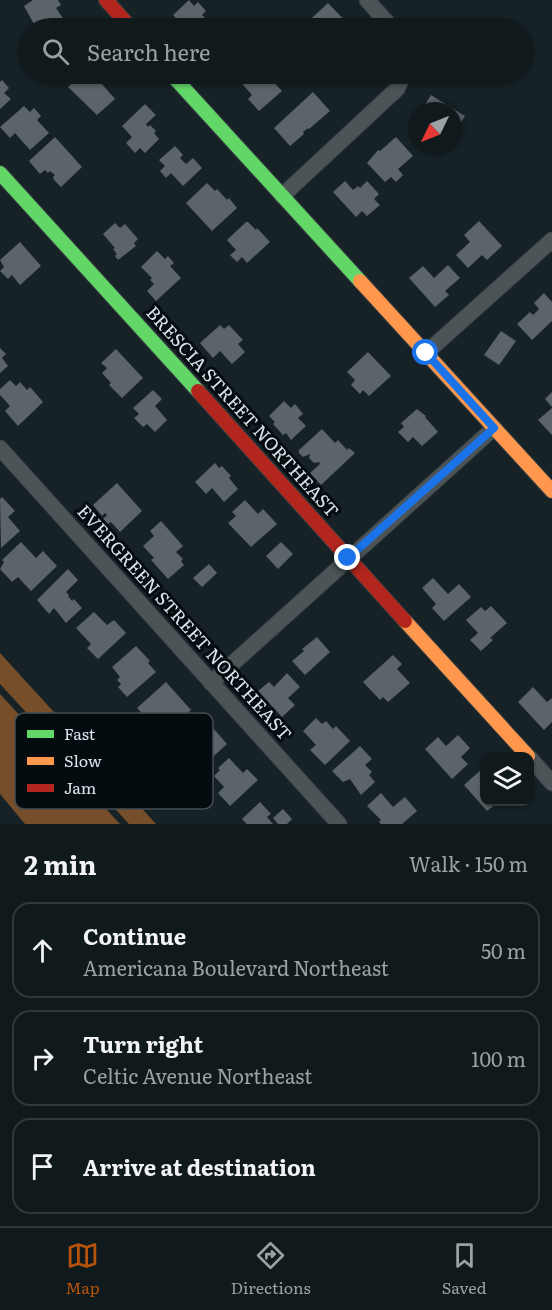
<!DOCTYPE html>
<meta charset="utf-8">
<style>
body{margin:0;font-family:Literata,serif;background:#192325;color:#f1f3f6}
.controls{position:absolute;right:18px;bottom:18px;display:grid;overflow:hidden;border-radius:12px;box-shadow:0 2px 4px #0004}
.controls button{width:54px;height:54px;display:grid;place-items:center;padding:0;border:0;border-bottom:2px solid #30383b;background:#101a1c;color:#f1f3f6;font:30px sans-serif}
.compass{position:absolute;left:408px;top:102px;width:54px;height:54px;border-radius:50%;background:#101a1c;box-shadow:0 2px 4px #0004;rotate:227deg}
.stop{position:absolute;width:18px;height:18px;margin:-14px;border:4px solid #1a73e8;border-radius:50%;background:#fff}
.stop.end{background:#1a73e8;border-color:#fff;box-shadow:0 2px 6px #0008}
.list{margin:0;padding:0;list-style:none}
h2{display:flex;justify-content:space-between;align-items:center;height:78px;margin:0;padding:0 24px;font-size:26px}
h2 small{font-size:20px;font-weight:400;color:#9ca1a3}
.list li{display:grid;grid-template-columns:39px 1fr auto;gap:18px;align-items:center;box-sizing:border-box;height:96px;margin:0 12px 12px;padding:0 12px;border:2px solid #30383b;border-radius:18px}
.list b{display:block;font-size:22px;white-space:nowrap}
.list p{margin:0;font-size:20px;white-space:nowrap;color:#9ca1a3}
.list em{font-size:20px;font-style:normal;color:#9ca1a3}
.icon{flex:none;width:33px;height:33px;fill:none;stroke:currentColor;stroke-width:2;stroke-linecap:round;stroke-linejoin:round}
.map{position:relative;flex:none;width:552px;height:824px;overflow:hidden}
.search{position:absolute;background:#101a1c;box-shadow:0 2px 4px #0004;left:18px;right:18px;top:18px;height:66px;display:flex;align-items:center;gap:15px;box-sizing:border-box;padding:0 21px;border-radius:33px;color:#9ca1a3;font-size:22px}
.sheet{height:402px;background:#101a1c}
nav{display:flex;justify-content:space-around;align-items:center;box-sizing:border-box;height:84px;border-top:2px solid #30383b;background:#101a1c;font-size:16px;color:#9ca1a3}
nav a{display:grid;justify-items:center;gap:3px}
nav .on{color:#b45309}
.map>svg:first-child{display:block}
.water{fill:#764e29}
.building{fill:#5b6569}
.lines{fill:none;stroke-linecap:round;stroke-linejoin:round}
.street-casing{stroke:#363f43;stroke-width:17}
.fast-casing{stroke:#363f43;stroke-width:16}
.slow-casing{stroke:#363f43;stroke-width:16}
.jam-casing{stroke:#363f43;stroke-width:16}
.street{stroke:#4c5458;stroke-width:15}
.fast{stroke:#63d668;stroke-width:14}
.slow{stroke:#ff974d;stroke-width:14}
.jam{stroke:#b3261e;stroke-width:14}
.route{stroke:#1a73e8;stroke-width:8}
.labels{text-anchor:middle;stroke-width:6;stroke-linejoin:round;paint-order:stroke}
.street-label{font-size:18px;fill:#d8e5ea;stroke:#050c10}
.key{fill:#050c10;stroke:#444d51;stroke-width:1.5}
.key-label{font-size:16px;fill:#d8e5ea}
</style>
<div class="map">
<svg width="552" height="824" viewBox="0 0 552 824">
<rect width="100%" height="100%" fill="#162226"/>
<g class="water">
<path d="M0 653 156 824H129L0 684Z"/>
<path d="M0 694 120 824H25L0 794Z"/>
</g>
<g class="building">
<path d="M33 0H58L61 5 56 8 66 23 58 28H31L35 26 24 6Z"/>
<path d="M189 0 194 6 198 2 206 11 202 15 210 23 204 28H185L173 15Z"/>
<path d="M328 3 352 28H303L302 27Z"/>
<path d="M83 74H101L106 80 102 84 115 99 97 115 68 87Z"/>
<path d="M245 74H266L282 91 259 111 248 99 252 95 238 79Z"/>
<path d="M2 80 9 88 4 93 11 99 0 109V82Z"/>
<path d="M313 92 330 111 309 129 308 128 303 132 304 134 290 146 274 128Z"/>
<path d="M431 95 465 116 453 135V111H428L424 106Z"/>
<path d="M145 104 156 115 146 124 148 127 150 125 156 131 154 133 159 139 145 153 140 148 135 153 126 143 132 137 122 126Z"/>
<path d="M24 106 30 112 34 108 41 116 37 120 49 133 30 150 15 133 10 138 0 127Z"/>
<path d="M55 137 82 167 61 187 54 180 53 177 55 175 50 171 48 173 45 170 40 174 29 161Z"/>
<path d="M396 137 413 156 398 169 403 175 396 182 391 177 385 182 367 163 378 150 380 151Z"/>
<path d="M175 146 183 155 180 158 186 164 193 158 202 168 183 186 171 173 166 178 160 171 165 166 159 160Z"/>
<path d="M345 181 353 190 358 186 360 188 367 181 379 194 374 199 380 205 367 216 362 211 356 217 333 192Z"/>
<path d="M207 183 215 191 217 189 227 200 229 198 237 208 212 231 186 203Z"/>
<path d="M479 221 502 246 487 260 482 255 468 268 456 255 470 242 464 235Z"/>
<path d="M246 222H248L256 230 257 228 270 242 247 263 242 257 237 262 230 255 236 250 227 240Z"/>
<path d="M115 223 120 228 125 224 138 239 134 243 136 246 118 260 115 256 117 254 113 249 115 248 103 234Z"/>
<path d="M20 242 41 266 20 285 12 275 8 279 0 271 4 267 0 260Z"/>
<path d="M157 251 165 259 168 256 174 263 170 266 181 278 156 301 147 291 154 284 150 280 152 278 141 267Z"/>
<path d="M448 265 460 278 445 291 449 295 435 307 409 278 423 266 434 278Z"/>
<path d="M544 293 552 302V321L532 340 517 324 530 312 533 315 539 309 534 303Z"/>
<path d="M220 325 224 329 229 325 243 340 238 344 245 352 232 364 220 351 213 358 200 343Z"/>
<path d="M501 331 516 341 499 365 484 355Z"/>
<path d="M0 348 6 354 2 358 8 366 0 373Z"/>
<path d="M116 349 143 378 122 398 109 385 111 383 102 373 107 368 101 363Z"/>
<path d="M368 352 391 376 369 396 363 390 360 394 351 385 355 380 347 372Z"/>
<path d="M10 380 16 386 20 382 27 390 30 387 43 402 18 426 5 411 10 406 0 395V389Z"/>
<path d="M153 390 162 399 155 406 167 420 155 432 147 424 143 427 134 418 139 414 133 408Z"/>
<path d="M552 392V407L545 399Z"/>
<path d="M284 401 291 408 295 404 303 414 298 418 306 426 291 440 286 433 283 435 273 424 275 422 269 416Z"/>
<path d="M552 408V435L538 420Z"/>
<path d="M417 409 426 416 425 417 438 432 422 446 413 437 408 442 398 432 404 427 401 423Z"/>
<path d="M322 429 335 443 338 440 347 450 349 448 355 453 321 485 310 473 320 464 319 462 314 463 309 458 310 454 303 457 299 453V450Z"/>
<path d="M215 463 219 468 222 466 231 476 229 478 238 489 224 502 212 488 206 494 195 482Z"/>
<path d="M117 483 142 511 120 532 111 522 108 524 103 519 107 515 105 513 102 516 93 505Z"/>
<path d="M2 497 15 511 8 517 20 531 1 548 0 499Z"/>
<path d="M245 500 258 514 263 509 277 524 251 547 228 523 236 516 232 512Z"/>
<path d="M161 521 183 546 176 552 183 559 181 561 184 565 168 579 151 560 154 558 143 546 154 536 150 531Z"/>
<path d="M21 542 36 558 43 551 57 566 31 591 18 577 12 582 0 569 4 562 2 560Z"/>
<path d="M281 542 293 554 278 569 266 556Z"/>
<path d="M209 564 217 573 202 587 193 578Z"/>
<path d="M68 569 78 580 66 592 69 595 68 596 72 601 74 599 82 608 66 623 54 608 49 614 37 600Z"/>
<path d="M433 578 448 594 459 584 471 597 444 621 432 608 436 604 422 588Z"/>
<path d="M491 606 507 623 490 638 493 640 481 651 470 640 478 633 466 620 481 607 485 611Z"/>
<path d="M94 612 107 625 114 620 126 633 98 659 87 648 91 644 76 628Z"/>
<path d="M317 637 330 652 305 675 292 661 304 651 302 649Z"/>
<path d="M136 646 150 661 148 663 156 672 127 697 118 687 121 684 117 680 120 677 112 667Z"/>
<path d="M393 655 402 664 397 669 410 683 388 702 383 697 380 700 363 682Z"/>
<path d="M287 673 300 687 288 698 295 705 282 717 258 691 269 682 274 687Z"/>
<path d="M166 682 191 710 173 726 161 713 151 722 137 708Z"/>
<path d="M533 687 547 702 552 698V722L544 730 518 702Z"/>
<path d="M316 718 322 724 326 721 333 729 336 726 350 741 325 765 310 750 316 745 303 731Z"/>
<path d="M188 727 200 739 213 728 227 744 196 772 193 769 190 772 180 762 184 758 170 743Z"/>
<path d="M458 735 470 748 461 757 468 764 452 779 425 749 438 737 446 746Z"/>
<path d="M360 746 372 759 365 765 372 772 369 775 375 782 361 795 350 779 343 782 332 771Z"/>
<path d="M229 758 243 773 247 769 258 780 230 806 218 793 224 787 214 776 220 770 218 768Z"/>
<path d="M483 768 484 770V802H498L487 811 464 785Z"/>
<path d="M381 793 393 807 405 797 417 811 402 824H381L379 822 381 820 367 806Z"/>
<path d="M260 802 271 814 267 817 273 824H247L242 819Z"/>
<path d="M283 809 292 819 287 824H278L273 818Z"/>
</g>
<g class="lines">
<defs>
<g id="street">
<path d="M367 0 392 28"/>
<path d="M282 196 397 89 404 74"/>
<path d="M426 353 552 240"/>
<path d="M0 448 339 824"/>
<path d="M211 683 494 428"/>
<path d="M530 758 552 783"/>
</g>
<g id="fast">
<path d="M171 74 360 281"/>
<path d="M0 173 198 391"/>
</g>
<g id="slow">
<path d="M360 281 552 491"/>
<path d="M405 621 528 756"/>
</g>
<g id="jam">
<path d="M106 0 131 28"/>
<path d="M198 391 405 621"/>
</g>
</defs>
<use href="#street" class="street-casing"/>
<use href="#fast" class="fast-casing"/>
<use href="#slow" class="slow-casing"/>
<use href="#jam" class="jam-casing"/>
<use href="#street" class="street"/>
<use href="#fast" class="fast"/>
<use href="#slow" class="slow"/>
<use href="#jam" class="jam"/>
</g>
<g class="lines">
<path class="route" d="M348 558 494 428 426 353"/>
</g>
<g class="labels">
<g class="street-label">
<text transform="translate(242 412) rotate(48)" y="6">BRESCIA STREET NORTHEAST</text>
<text transform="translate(184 623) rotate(48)" y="6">EVERGREEN STREET NORTHEAST</text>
</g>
</g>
<rect x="15" y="713" width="198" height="96" rx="9" class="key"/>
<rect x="27" y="730" width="27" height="8" fill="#63d668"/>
<rect x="27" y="757" width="27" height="8" fill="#ff974d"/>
<rect x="27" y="784" width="27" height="8" fill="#b3261e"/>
<g class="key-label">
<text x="64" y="740">Fast</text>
<text x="64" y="767">Slow</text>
<text x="64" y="794">Jam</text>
</g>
</svg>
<div class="controls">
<button><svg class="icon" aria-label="layers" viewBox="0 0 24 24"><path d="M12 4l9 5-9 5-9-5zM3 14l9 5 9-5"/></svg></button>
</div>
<svg class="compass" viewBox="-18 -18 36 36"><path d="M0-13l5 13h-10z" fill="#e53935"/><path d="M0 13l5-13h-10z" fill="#9ca1a3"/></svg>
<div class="stop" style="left:426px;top:353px"></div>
<div class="stop end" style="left:348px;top:558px"></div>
<div class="search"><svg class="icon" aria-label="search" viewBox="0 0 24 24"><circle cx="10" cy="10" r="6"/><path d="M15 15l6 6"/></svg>Search here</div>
</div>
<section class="sheet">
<h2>2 min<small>Walk · 150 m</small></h2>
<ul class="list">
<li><svg class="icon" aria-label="ahead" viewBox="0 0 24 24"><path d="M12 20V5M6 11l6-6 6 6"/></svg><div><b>Continue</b><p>Americana Boulevard Northeast</p></div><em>50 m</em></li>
<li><svg class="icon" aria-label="right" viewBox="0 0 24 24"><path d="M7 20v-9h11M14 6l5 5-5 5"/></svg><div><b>Turn right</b><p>Celtic Avenue Northeast</p></div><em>100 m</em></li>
<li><svg class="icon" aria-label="arrive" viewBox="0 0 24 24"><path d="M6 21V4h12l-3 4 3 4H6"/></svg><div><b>Arrive at destination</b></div></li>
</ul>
</section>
<nav>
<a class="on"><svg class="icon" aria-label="map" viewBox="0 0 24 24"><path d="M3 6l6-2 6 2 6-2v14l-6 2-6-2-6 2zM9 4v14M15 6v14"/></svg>Map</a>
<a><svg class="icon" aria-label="directions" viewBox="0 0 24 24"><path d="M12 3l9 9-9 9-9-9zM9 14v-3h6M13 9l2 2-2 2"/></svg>Directions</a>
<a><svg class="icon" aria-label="saved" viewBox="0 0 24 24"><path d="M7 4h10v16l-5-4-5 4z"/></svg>Saved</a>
</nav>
